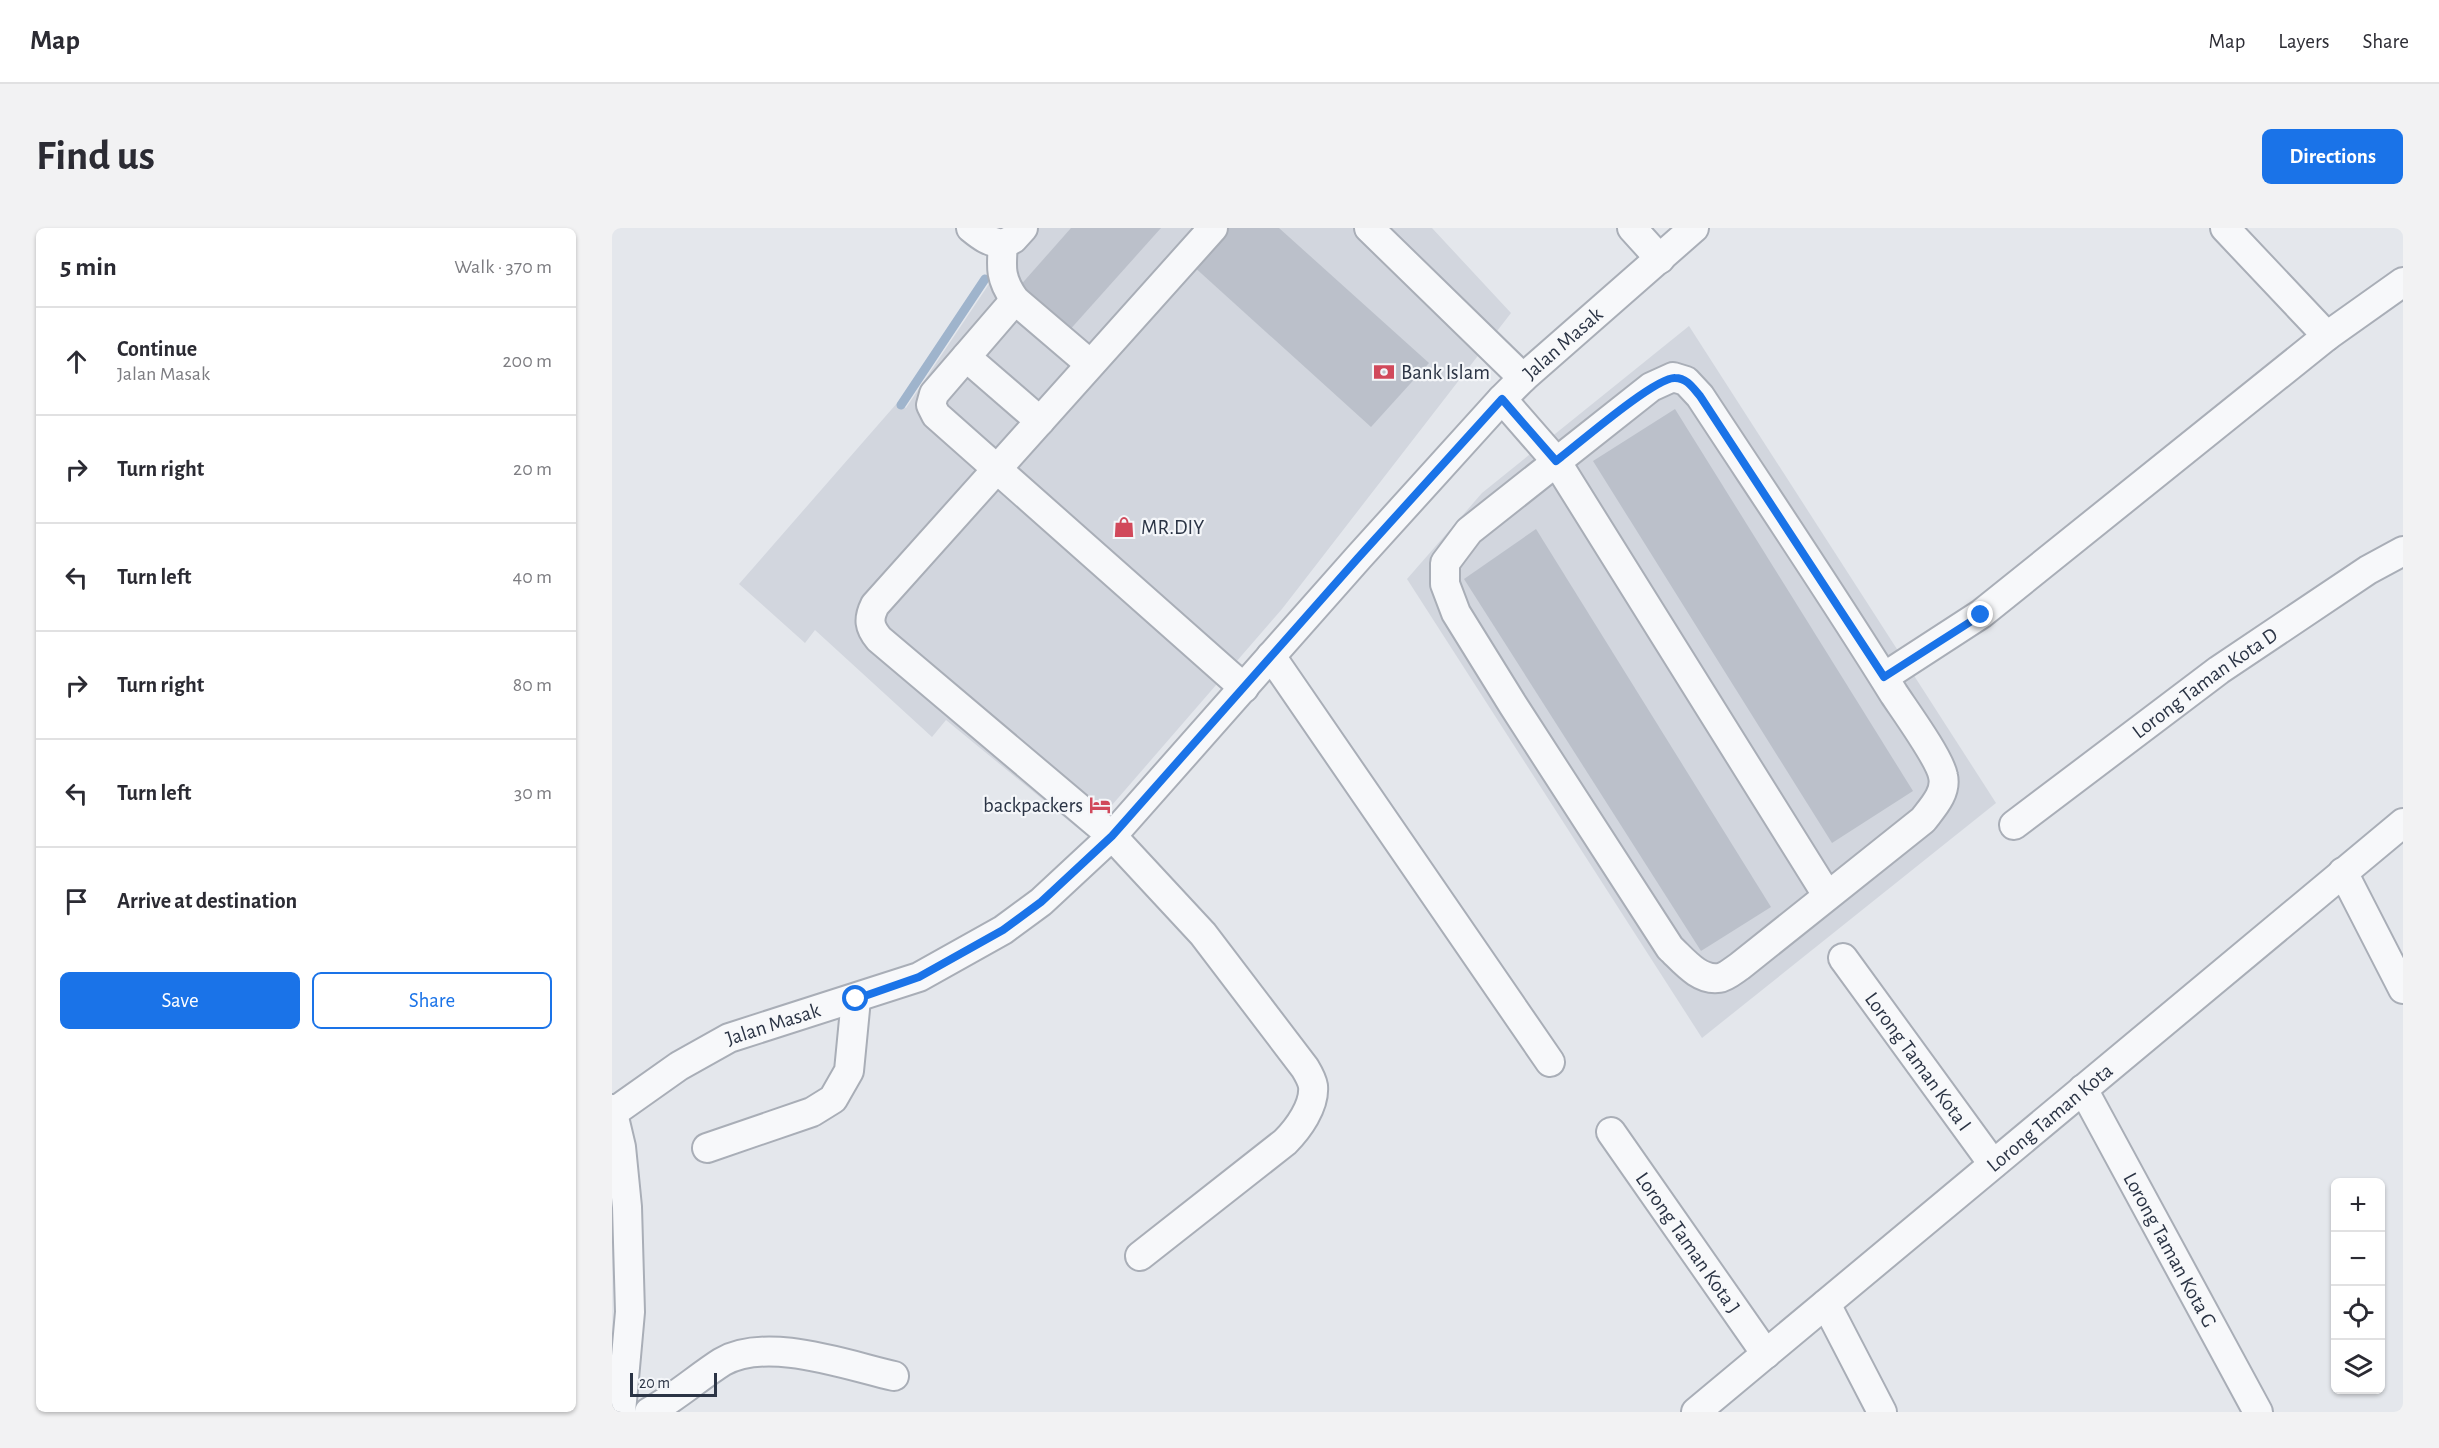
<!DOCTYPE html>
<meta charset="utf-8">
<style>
body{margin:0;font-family:"Alegreya Sans",sans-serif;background:#f2f2f3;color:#2b2b33}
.controls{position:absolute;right:18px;bottom:18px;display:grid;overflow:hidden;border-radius:9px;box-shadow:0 2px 4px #0004}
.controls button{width:54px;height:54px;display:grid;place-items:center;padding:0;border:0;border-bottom:2px solid #e1e1e2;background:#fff;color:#2b2b33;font:30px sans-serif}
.scale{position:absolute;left:18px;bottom:15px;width:87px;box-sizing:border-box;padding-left:6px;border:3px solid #2b3445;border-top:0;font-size:16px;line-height:21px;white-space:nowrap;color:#2b3445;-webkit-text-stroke:4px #f4f6f9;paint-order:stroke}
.stop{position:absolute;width:18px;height:18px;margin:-14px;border:4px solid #1a73e8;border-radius:50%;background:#fff}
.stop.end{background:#1a73e8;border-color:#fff;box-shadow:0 2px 6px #0008}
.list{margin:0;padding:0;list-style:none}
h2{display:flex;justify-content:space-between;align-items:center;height:78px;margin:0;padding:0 24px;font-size:26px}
h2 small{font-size:20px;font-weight:400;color:#7c7c81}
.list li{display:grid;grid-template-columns:39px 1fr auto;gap:18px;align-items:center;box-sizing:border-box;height:108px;padding:0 24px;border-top:2px solid #e1e1e2}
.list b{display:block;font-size:22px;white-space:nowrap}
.list p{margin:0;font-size:20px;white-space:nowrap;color:#7c7c81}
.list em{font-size:20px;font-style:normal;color:#7c7c81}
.actions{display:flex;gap:12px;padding:18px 24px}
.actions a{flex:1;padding:14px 0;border:2px solid #1a73e8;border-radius:9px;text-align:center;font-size:21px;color:#1a73e8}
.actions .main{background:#1a73e8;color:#fff}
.icon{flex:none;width:33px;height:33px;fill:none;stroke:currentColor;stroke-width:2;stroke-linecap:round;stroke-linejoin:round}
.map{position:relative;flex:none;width:1791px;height:1184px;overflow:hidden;border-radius:9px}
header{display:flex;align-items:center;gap:36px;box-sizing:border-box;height:84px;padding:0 30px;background:#fff;border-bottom:2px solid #e1e1e2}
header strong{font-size:28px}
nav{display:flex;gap:33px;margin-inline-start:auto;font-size:21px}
.intro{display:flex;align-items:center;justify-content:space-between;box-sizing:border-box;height:144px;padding:0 36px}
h1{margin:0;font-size:42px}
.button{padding:15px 27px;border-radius:9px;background:#1a73e8;color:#fff;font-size:21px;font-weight:700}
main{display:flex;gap:36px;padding:0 36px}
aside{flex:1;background:#fff;border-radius:9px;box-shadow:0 2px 4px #0004}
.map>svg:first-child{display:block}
.built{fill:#d2d6de}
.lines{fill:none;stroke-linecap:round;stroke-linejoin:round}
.stream{stroke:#9fb4cc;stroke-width:9}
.building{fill:#bbc0ca}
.minor-casing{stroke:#a9aeb7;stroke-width:32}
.minor{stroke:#f7f8fa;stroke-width:28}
.route{stroke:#1a73e8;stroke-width:8}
.labels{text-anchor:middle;stroke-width:4.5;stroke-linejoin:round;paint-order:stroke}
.street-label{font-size:21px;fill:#2b3445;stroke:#f4f6f9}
.poi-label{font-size:21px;fill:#2b3445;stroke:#f4f6f9;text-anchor:start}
</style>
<header>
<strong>Map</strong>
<nav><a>Map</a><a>Layers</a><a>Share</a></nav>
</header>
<div class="intro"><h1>Find us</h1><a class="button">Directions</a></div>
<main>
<aside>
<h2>5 min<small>Walk · 370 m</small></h2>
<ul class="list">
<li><svg class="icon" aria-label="ahead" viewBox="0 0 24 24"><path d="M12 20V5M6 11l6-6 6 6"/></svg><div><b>Continue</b><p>Jalan Masak</p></div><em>200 m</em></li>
<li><svg class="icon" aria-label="right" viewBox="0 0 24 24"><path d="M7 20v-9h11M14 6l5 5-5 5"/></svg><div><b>Turn right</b></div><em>20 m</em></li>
<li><svg class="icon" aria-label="left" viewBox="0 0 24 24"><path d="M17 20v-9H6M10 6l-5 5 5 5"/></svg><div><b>Turn left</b></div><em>40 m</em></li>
<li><svg class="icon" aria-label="right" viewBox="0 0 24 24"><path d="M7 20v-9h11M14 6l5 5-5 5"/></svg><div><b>Turn right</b></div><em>80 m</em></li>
<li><svg class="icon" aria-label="left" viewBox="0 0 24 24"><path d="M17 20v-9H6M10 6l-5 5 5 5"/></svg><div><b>Turn left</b></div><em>30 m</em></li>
<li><svg class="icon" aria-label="arrive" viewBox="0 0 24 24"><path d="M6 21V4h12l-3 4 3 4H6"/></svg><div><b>Arrive at destination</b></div></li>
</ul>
<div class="actions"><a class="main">Save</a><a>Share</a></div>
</aside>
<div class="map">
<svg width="1791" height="1184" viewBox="0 0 1791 1184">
<rect width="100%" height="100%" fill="#e4e7ec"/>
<g class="built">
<path d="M396 0H820L899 85 670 381 474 607 334 492 320 509 203 402 193 415 127 356 286 174 294 180 377 56Z"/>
<path d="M1077 98 1384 575 1090 810 795 351 870 265Z"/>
</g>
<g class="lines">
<path class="stream" d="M289 177 373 51"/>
</g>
<g class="building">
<path d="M459 0H549L455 105 406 60Z"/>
<path d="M613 0H667L817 135 759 199 580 37Z"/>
<path d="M1063 181 1301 563 1220 615 981 233Z"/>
<path d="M924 301 1159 679 1089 723 852 351Z"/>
</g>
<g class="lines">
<defs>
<g id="minor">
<path d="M359 0C370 9 377 14 391 16"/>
<path d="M757 0 911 150"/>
<path d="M1020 0 1048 31"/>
<path d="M1613 0 1715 108"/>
<path d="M391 16C389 40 388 51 403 72L478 136"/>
<path d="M391 16 401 11 411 0"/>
<path d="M403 72 322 166 319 177 324 187 632 460"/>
<path d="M354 129 428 193"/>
<path d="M1061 149 1074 153 1088 168C1153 267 1220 366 1282 466 1294 484 1328 531 1331 548 1335 565 1320 580 1311 592L1128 738C1122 742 1114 749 1107 750 1087 753 1071 732 1058 720L901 477 844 385 833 356V335L857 303 1039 159Z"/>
<path d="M890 171 944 233 1215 667"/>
<path d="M659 428 938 834"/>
<path d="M1272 449 1369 386 1715 108 1791 54"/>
<path id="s1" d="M1402 597 1607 442 1756 342 1791 323"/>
<path d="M1731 644 1791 761"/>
<path id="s2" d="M1231 730 1381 936"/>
<path id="s3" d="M1471 861 1646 1184"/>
<path d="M0 881 9 919 15 979 18 1084 9 1184"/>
<path id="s4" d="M2 884 67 838 117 810 307 749 391 702 429 674 500 608 746 330 890 171 911 150 1082 0"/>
<path id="s5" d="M999 904 1154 1126"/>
<path d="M95 920 200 884 221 871 237 843 244 771"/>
<path d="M528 1028 673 914C686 901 703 878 701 858 700 852 696 845 693 840L591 706 500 608 267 411C257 399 256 391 263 377L601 0"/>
<path d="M1214 1076 1270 1184"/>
<path d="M37 1184C63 1170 85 1150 110 1134 155 1108 234 1137 282 1148"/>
<path id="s6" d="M1084 1184 1791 595"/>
</g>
</defs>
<use href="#minor" class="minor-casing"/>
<use href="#minor" class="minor"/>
</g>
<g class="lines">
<path class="route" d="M244 771 307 749 391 702 429 674 500 608 746 330 890 171 944 233C964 218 1043 149 1063 150 1075 150 1081 160 1088 168L1272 449 1369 387"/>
</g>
<defs>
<symbol id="bank-bare" viewBox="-9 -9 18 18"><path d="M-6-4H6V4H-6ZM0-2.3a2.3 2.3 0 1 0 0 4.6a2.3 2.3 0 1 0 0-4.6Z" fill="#d1495b" stroke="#f4f6f9" stroke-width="2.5" paint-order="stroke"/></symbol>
<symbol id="shop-bare" viewBox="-9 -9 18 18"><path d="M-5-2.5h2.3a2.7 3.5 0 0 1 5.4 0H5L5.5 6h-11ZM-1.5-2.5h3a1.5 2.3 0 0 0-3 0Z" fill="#d1495b" stroke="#f4f6f9" stroke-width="2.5" paint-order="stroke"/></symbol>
<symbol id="hotel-bare" viewBox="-9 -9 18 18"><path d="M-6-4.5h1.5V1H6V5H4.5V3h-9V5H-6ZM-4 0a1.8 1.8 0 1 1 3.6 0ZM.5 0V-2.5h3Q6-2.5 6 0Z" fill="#d1495b" stroke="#f4f6f9" stroke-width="2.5" paint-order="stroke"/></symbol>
</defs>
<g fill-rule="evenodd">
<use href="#bank-bare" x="757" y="129" width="30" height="30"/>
<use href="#shop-bare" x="497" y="284" width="30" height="30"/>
<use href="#hotel-bare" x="473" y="562" width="30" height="30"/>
</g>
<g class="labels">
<g class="street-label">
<text dy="7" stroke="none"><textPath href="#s4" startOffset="1245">Jalan Masak</textPath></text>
<text dy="7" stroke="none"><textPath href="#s1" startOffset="238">Lorong Taman Kota D</textPath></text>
<text dy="7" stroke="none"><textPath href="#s4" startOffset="183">Jalan Masak</textPath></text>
<text dy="7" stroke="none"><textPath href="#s2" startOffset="128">Lorong Taman Kota I</textPath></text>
<text dy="7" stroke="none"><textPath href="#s6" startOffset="460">Lorong Taman Kota</textPath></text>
<text dy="7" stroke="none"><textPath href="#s5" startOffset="135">Lorong Taman Kota J</textPath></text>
<text dy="7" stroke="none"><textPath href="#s3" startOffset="183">Lorong Taman Kota G</textPath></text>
</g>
<g class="poi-label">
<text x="789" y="151">Bank Islam</text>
<text x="529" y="306">MR.DIY</text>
<text x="471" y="584" text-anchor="end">backpackers</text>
</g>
</g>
</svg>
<div class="controls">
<button>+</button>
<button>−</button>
<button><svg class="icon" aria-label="locate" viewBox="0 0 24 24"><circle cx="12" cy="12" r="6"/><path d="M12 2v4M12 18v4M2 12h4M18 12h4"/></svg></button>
<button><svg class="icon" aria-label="layers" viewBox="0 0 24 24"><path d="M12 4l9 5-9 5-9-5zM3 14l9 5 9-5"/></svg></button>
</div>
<div class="scale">20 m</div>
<div class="stop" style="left:244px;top:771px"></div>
<div class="stop end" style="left:1369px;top:387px"></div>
</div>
</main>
